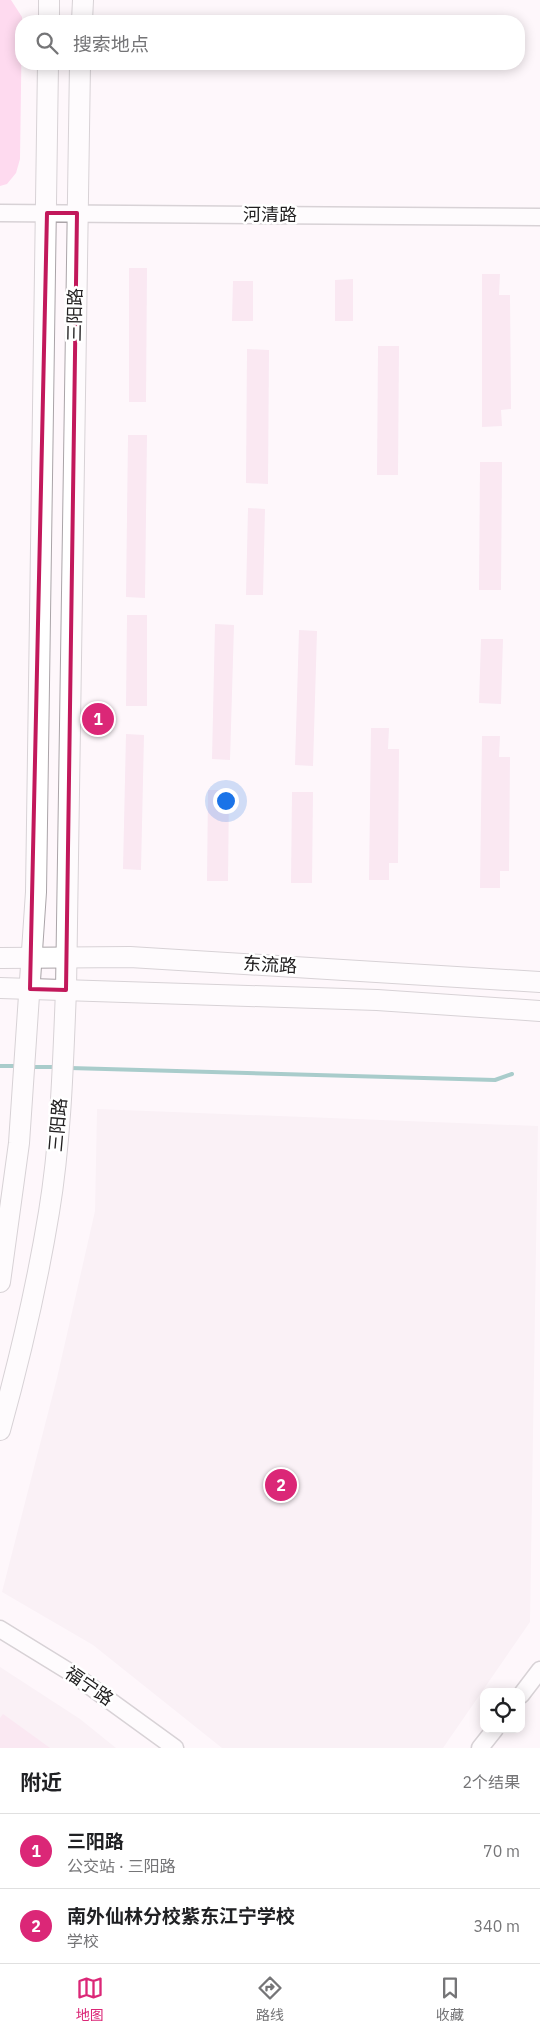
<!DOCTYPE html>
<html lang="zh">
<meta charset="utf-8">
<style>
body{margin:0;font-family:"IBM Plex Sans","Noto Sans SC",sans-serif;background:#f2f2f2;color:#202124}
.controls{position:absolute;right:15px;bottom:15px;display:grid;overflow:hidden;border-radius:10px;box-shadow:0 2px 12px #0003}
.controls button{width:45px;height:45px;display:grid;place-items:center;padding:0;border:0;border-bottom:1px solid #e0e0e0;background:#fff;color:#202124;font:25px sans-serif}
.you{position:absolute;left:225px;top:800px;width:18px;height:18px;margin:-12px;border:4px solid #fff;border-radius:50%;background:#1a73e8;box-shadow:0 0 0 8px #1a73e833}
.badge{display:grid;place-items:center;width:32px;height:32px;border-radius:50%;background:#db2777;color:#fff;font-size:16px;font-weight:700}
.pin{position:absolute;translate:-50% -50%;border:2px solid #fff;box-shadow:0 1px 5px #0006}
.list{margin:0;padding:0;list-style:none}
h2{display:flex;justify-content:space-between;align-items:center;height:65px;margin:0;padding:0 20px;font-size:21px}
h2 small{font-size:16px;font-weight:400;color:#757577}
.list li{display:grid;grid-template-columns:32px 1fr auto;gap:15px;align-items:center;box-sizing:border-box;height:75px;padding:0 20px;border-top:1px solid #e0e0e0}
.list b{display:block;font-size:19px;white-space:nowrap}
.list p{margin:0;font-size:16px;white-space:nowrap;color:#757577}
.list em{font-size:16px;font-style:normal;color:#757577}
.icon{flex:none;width:28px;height:28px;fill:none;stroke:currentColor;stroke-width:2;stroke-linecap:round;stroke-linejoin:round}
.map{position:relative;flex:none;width:540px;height:1748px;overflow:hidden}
.search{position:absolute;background:#fff;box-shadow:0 2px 12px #0003;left:15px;right:15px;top:15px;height:55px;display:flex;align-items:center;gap:12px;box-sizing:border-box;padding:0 18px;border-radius:20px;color:#757577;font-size:19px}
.sheet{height:215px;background:#fff}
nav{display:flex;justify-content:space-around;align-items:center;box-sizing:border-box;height:70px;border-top:1px solid #e0e0e0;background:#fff;font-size:14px;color:#757577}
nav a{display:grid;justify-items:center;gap:2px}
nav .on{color:#db2777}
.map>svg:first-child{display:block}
.built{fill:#f7e8f0}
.green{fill:#ffb5e1}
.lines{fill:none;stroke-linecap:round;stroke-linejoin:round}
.stream{stroke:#439891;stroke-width:4}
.building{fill:#f5d4e7}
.minor-casing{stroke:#aaa4a8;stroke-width:19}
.major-casing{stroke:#aaa4a8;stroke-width:22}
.minor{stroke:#fff;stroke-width:16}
.major{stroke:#fff;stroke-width:20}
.marked{fill:none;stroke:#c2185b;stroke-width:4;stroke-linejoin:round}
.labels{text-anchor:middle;stroke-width:5;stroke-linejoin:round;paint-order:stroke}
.street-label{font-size:18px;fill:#222021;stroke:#fff}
</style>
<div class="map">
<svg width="540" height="1748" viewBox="0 0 540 1748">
<rect width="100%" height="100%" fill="#fef7fb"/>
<g class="built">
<path d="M97 1109 538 1126 530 1622 443 1748H222L93 1645 2 1592 57 1378 95 1211Z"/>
<path d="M0 1667 80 1719 116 1748H0Z"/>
</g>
<path class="green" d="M0 0H11L22 17 20 159 16 173 7 184 0 186Z"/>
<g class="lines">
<g class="stream">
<path d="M0 1066H18"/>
<path d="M30 1067H58"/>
<path d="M70 1068 495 1080 512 1074"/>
</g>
</g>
<g class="building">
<path d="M129 268H147L146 402H129Z"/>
<path d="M482 274H500L499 295H510L511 409 501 410 502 426 482 427Z"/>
<path d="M353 279V321H335V280Z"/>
<path d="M233 281H253V321H232Z"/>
<path d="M378 346H399L398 475H377Z"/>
<path d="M247 349 269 350 268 484 246 483Z"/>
<path d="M128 435H147L145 598 126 597Z"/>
<path d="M480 462H502L501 590H479Z"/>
<path d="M248 508 265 509 263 595H246Z"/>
<path d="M127 615H147V706H126Z"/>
<path d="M215 624 234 625 230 760 212 759Z"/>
<path d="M299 630 317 631 313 766 295 765Z"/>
<path d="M481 639H503L501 704 479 703Z"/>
<path d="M371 728H389L388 749H399L398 863H389V880H369Z"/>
<path d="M126 734 144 735 141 870 123 869Z"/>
<path d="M482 736H500L499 757H510L509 871H500V888H480Z"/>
<path d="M208 790H229L228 881H207Z"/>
<path d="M292 792H313L312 883H291Z"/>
<path d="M3 1714 50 1748H0V1718Z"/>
</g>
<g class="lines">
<defs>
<g id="minor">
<path d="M0 213 540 217"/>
<path d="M0 1629 73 1674 175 1748"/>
<path d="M521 1695 540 1670"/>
<path d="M480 1748 495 1729"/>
</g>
<g id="major">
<path d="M49 21V0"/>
<path d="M82 21 83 0"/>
<path d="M0 958 130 957 540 982"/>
<path d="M0 988 377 1000 540 1011"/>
<path d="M0 1282 19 1143 36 892 48 64"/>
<path d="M0 1430C20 1358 37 1285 49 1212 61 1139 63 1064 66 990L80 64"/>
</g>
</defs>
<use href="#minor" class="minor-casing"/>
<use href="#major" class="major-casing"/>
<use href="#minor" class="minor"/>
<use href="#major" class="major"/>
</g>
<path d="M0 0H540V1748H0ZM47 213H77L66 990 30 989Z" fill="#fef7fb" fill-opacity=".55" fill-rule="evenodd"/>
<path class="marked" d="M47 213H77L66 990 30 989Z"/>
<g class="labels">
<g class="street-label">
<text x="270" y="221">河清路</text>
<text transform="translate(75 315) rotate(-89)" y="6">三阳路</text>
<text transform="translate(270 965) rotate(3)" y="6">东流路</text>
<text transform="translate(58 1125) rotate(-85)" y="6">三阳路</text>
<text transform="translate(89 1686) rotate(35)" y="6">福宁路</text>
</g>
</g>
</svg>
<div class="controls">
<button><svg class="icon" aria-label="locate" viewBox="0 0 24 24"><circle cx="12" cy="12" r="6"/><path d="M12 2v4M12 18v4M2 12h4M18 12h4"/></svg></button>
</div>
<div class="you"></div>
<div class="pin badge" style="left:98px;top:719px">1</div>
<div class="pin badge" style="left:281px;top:1485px">2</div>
<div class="search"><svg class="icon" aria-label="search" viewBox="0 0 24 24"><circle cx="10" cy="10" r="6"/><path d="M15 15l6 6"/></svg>搜索地点</div>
</div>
<section class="sheet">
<h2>附近<small>2个结果</small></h2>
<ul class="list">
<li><span class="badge">1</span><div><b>三阳路</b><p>公交站 · 三阳路</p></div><em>70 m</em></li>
<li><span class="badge">2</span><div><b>南外仙林分校紫东江宁学校</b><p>学校</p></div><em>340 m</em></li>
</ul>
</section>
<nav>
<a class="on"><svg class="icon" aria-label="map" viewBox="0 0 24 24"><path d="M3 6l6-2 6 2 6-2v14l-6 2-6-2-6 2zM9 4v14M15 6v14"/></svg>地图</a>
<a><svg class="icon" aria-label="directions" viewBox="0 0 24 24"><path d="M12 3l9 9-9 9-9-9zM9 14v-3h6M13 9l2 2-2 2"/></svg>路线</a>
<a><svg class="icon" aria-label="saved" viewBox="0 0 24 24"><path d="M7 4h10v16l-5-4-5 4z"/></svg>收藏</a>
</nav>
